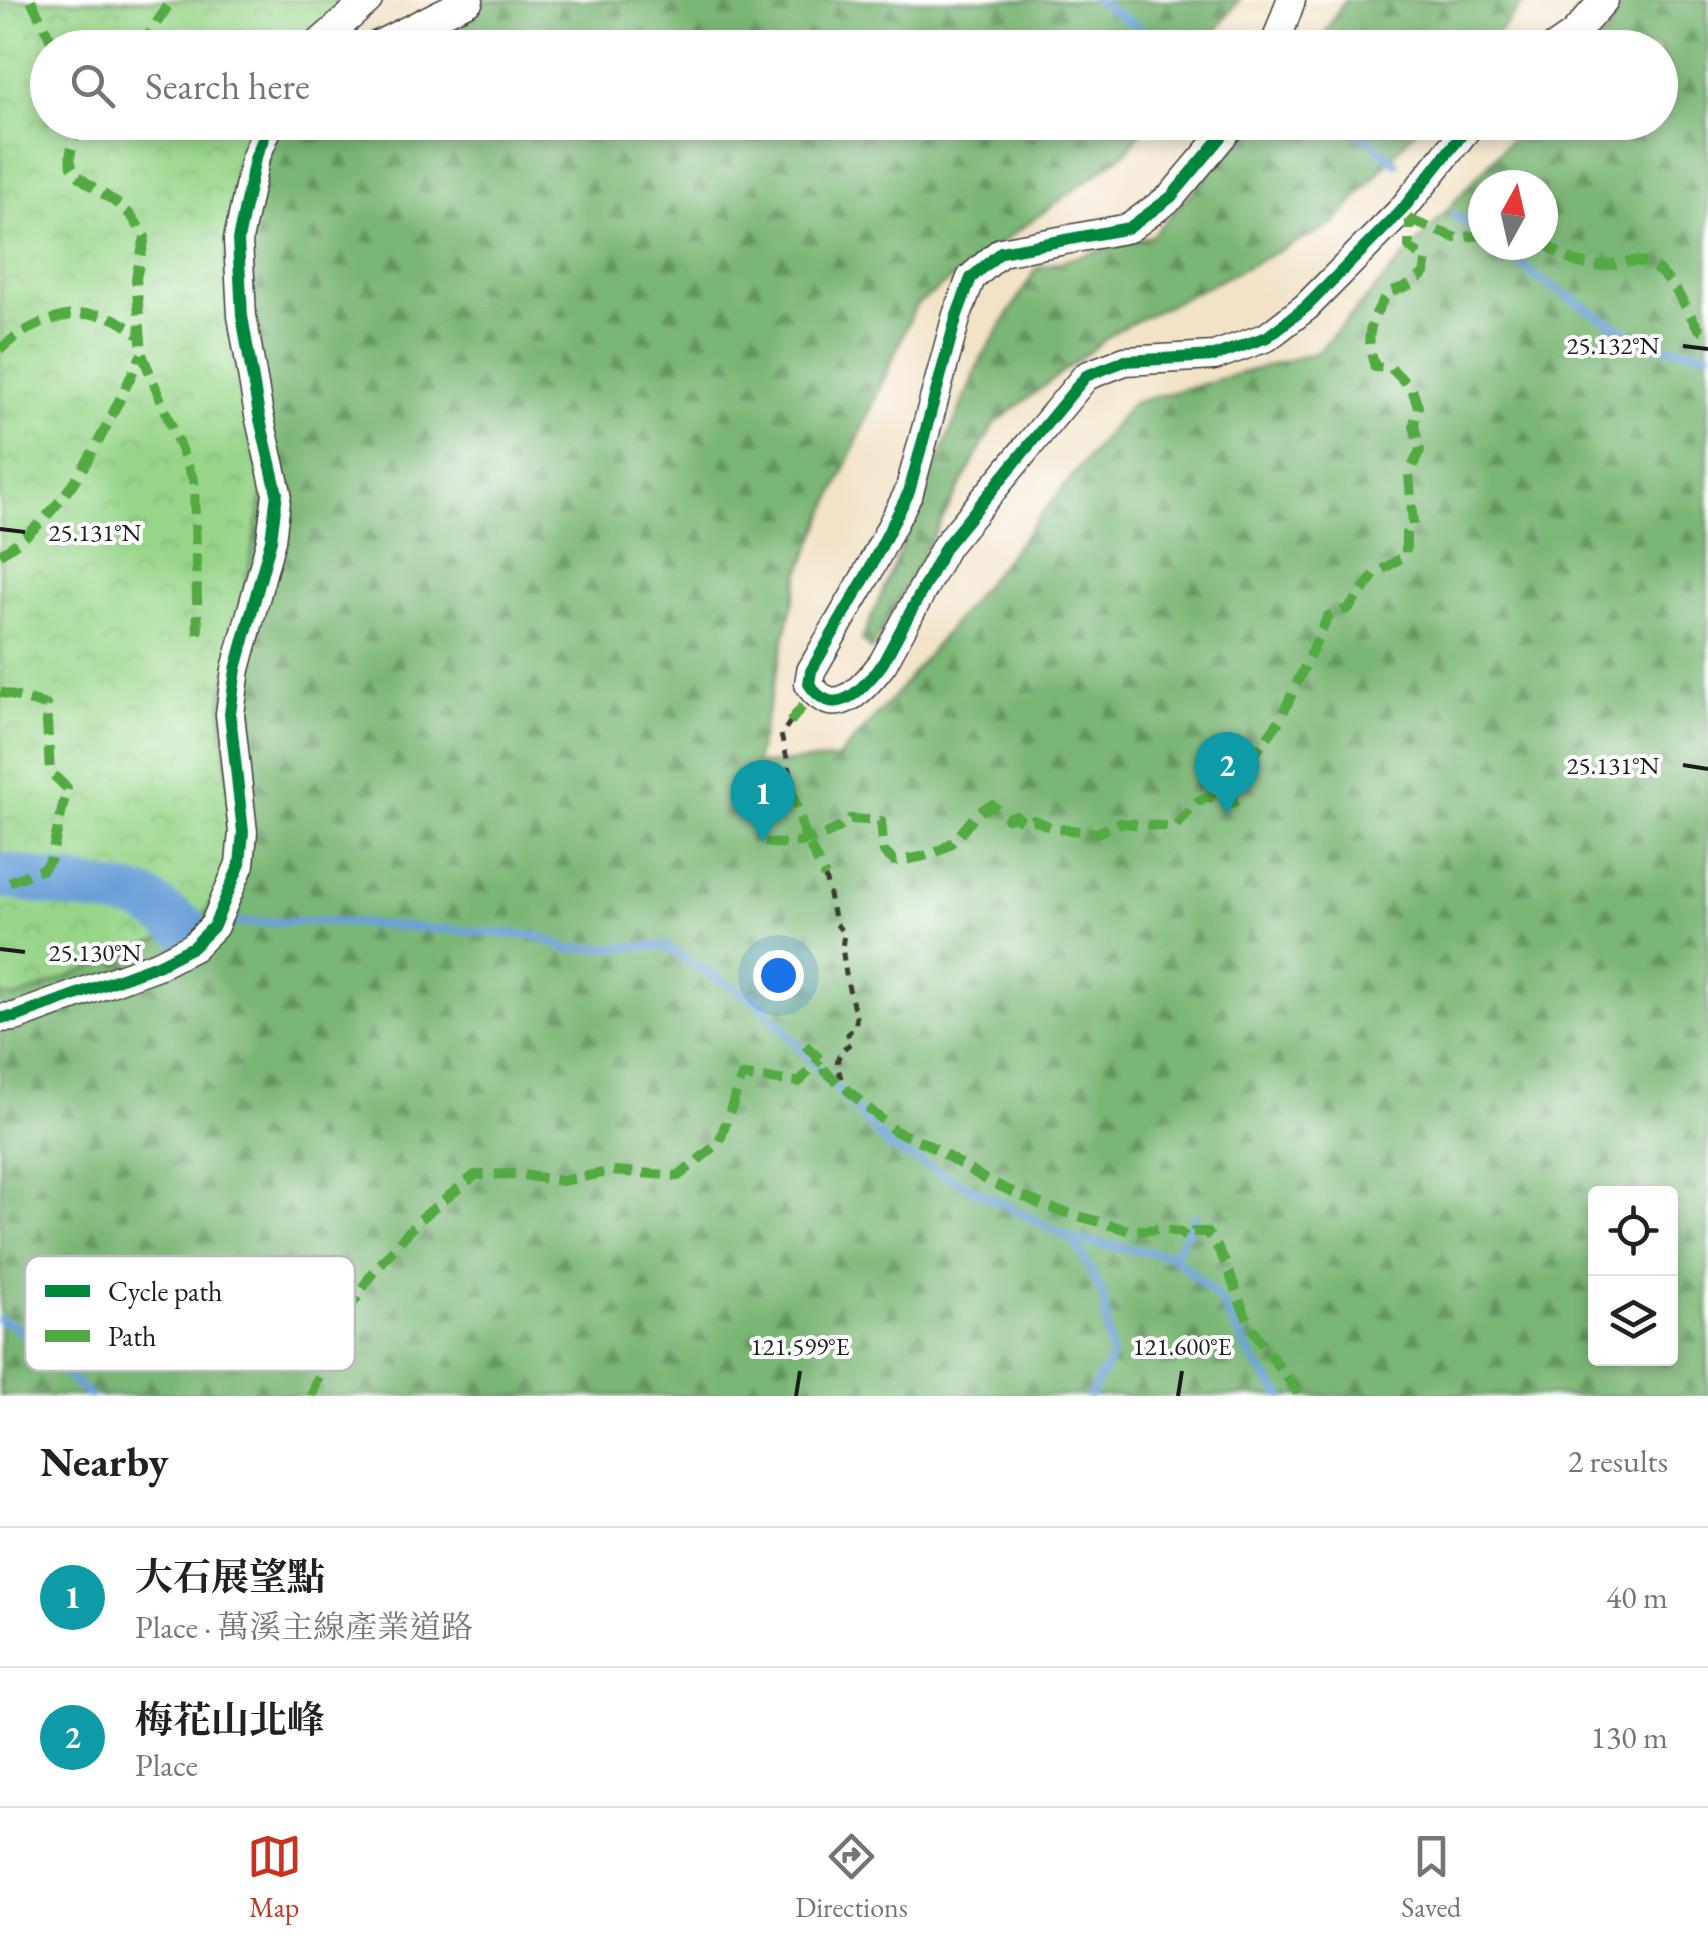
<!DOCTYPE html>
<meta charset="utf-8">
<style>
body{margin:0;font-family:"EB Garamond","Noto Serif TC",serif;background:#f2f2f2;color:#202124}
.controls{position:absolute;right:30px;bottom:30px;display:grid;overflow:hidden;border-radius:10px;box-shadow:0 5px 15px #0003}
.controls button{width:90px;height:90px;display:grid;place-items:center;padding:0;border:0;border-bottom:2px solid #e0e0e0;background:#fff;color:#202124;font:50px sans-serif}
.compass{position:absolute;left:1468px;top:170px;width:90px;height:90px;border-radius:50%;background:#fff;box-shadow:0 5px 15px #0003;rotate:8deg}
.you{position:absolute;left:778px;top:975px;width:35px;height:35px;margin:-25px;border:8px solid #fff;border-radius:50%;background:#1a73e8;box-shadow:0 0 0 15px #1a73e833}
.badge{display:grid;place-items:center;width:65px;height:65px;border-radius:50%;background:#c8321e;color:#fff;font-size:32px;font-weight:700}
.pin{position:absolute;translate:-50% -82px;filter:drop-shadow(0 2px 5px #0008)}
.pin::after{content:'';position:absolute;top:52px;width:35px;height:30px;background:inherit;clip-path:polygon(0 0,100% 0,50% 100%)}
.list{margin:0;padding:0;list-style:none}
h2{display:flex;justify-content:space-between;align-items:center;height:130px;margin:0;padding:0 40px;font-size:42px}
h2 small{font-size:32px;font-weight:400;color:#757577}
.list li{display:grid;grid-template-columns:65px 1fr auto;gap:30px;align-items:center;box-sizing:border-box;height:140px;padding:0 40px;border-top:2px solid #e0e0e0}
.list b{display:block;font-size:38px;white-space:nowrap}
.list p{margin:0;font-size:32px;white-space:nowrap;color:#757577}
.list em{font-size:32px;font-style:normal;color:#757577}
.icon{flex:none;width:55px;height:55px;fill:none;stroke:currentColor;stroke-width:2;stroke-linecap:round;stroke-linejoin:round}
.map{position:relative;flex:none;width:1708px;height:1396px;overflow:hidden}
.search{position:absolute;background:#fff;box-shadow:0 5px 15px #0003;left:30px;right:30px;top:30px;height:110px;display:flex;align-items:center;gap:25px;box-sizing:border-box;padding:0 35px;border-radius:55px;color:#757577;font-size:38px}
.sheet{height:410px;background:#fff}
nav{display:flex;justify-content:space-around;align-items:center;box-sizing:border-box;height:140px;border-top:2px solid #e0e0e0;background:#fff;font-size:28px;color:#757577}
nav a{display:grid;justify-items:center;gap:5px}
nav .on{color:#c8321e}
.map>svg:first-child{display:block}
.forest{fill:url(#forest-firs);stroke:#4b6948;stroke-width:2.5;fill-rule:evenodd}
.park{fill:url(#park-crowns);stroke:#5a7852;stroke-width:2.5}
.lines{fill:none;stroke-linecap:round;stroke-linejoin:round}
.stream{stroke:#6ba0d8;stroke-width:8}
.river{stroke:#6ba0d8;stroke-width:45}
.minor-casing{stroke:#3c3a36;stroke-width:31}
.path{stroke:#3c3a36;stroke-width:5;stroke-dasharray:8 8;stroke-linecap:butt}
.minor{stroke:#fff;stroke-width:28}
.quiet{stroke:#52a943;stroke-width:10;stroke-dasharray:20 10;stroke-linecap:butt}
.cycleway-casing{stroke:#fff;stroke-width:19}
.cycleway{stroke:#00873e;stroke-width:12}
.ticks{fill:none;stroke:#1c1c1c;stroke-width:4}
.key{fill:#fff;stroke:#bbb;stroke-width:2.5}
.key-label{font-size:28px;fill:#1c1c1c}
.ticks-label{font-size:25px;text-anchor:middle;fill:#1c1c1c;stroke:#fff;stroke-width:8;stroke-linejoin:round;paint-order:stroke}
</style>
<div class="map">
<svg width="1708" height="1396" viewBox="0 0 1708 1396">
<defs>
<pattern id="forest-firs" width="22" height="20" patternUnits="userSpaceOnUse" patternTransform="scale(2.5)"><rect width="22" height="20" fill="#7ab675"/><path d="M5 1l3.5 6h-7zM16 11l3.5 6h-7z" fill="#63935f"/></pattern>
<pattern id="park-crowns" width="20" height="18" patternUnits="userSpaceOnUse" patternTransform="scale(2.5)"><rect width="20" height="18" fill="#98d589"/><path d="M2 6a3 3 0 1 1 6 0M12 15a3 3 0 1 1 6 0" fill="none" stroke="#82b676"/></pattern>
</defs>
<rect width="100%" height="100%" fill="#fff"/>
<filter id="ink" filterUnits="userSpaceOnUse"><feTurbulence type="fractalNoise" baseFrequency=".01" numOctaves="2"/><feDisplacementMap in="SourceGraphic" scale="20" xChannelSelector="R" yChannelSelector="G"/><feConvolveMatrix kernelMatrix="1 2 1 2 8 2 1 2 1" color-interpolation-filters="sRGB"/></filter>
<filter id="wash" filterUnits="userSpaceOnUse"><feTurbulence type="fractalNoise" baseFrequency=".0048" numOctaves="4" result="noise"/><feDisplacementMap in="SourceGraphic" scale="40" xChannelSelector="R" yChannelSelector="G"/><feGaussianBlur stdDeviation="2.25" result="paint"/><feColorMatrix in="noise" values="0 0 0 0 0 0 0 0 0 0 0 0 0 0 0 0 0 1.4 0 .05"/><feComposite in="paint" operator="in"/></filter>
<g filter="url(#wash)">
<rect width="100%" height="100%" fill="#f2e3c8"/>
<g class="forest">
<path d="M0 0 48 48V122L1148 123 1126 152 916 305 800 572 755 764 837 759 895 695 1132 403 1318 352 1526 123 1660 122V48L1594 47 1608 32 1624 0H1708V1396H0ZM1483 185H1543V245H1483ZM1596 1194H1670V1358H1596Z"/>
<path d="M486 0H1239L1204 47 399 48Z"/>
<path d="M1345 0H1526L1486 47H1316Z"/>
<path d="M1257 123H1421L1334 224 1116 331 994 424 871 650 862 640 982 357 1037 268 1151 236Z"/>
</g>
<path class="park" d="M0 0H358L299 47 48 48V122L254 123 238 160 225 255 230 323 263 494 222 702 231 833 227 873 200 923 17 998 0 995Z"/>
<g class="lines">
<g class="stream">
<path d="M1095 0 1171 48"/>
<path d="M1347 122 1396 163"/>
<path d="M1455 215 1483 236"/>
<path d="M1495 245 1535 276 1645 344 1708 352"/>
<path d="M235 923 325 921 538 936 568 949 664 946 761 1004 888 1146 1074 1240 1173 1256 1218 1297 1254 1361 1282 1396"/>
<path d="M1074 1240 1103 1295 1111 1359 1089 1396"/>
<path d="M1173 1256 1195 1217"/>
<path d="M0 1320 14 1325 90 1396"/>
</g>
<path class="river" d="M0 875 143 899 187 929"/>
</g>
</g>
<g filter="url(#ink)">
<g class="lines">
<defs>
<g id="minor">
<path d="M314 48 368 0"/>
<path d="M372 48 469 0"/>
<path d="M1274 48 1291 0"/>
<path d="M1554 48 1573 35 1604 0"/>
<path d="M1234 122 1171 197 1129 228 1001 252 971 278 957 315 909 492 866 576 811 671 809 684C835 723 864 688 883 663L946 546 1086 376 1125 361 1214 356 1267 337 1306 307 1402 210 1472 122"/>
<path d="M0 1018 15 1017 160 964 193 947 214 926 240 864 243 832 230 714 236 669 271 540 277 493 259 415 242 316 238 240 255 159 270 122"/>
</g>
</defs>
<use href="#minor" class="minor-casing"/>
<g class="path">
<path d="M790 722 781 735 793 782 791 789"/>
<path d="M825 877 835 922 844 934 842 947 847 981 856 1017V1024L848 1034 851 1043C832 1057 837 1064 843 1085"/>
</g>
<use href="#minor" class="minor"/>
<g class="quiet">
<path d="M31 0 55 48"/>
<path d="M140 48 172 0"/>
<path d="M86 122C46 177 91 179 126 211 134 217 139 228 145 237L136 278 142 354 194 481 198 636"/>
<path d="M1410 220 1456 238 1483 235"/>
<path d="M1543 241C1558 255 1577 266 1599 266 1615 266 1628 257 1645 263 1672 273 1684 307 1699 329L1708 332"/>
<path d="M0 350C25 325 65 310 101 315 116 317 130 328 141 337"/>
<path d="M0 554C74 510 105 427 142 354"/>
<path d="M0 692 46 705 50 772 67 788 51 859 43 869 0 885"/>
<path d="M790 722 802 707 817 696"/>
<path d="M791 789 806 838 825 877"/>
<path d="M765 842C789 848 832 837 850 819L881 821 884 852 894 861C912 859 935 856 950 844 966 831 972 813 992 805L1007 818 1016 816 1023 822 1034 820 1053 828 1097 833 1119 823 1174 827 1198 802 1209 797 1222 806 1234 803 1231 795 1235 781 1280 720 1328 616 1349 608 1375 574 1406 555V533L1413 525 1409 473 1420 451 1414 425 1418 406 1412 389 1391 368 1375 367C1364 332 1370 324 1387 293L1410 285 1425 273 1426 260 1409 247 1410 220 1402 210"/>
<path d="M805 1045 820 1059 825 1071 895 1131 927 1144 988 1181 1047 1207 1131 1231 1160 1229 1179 1232 1187 1238 1193 1232H1206C1228 1256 1233 1289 1247 1318 1262 1349 1282 1368 1300 1396"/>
<path d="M312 1396 335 1332 371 1275 417 1222 475 1175 516 1174 562 1181 613 1171 678 1176 719 1143 742 1076 799 1082 820 1059"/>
</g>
<defs>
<g id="cycleway">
<path d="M1234 122 1171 197 1129 228 1001 252 971 278 957 315 909 492 866 576 811 671 809 684C835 723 864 688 883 663L946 546 1086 376 1125 361 1214 356 1267 337 1306 307 1402 210 1472 122"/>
<path d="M0 1018 15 1017 160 964 193 947 214 926 240 864 243 832 230 714 236 669 271 540 277 493 259 415 242 316 238 240 255 159 270 122"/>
</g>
</defs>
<use href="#cycleway" class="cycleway-casing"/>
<use href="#cycleway" class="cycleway"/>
</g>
</g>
<path class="ticks" d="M1683 346 1708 349M0 529 25 532M1683 765 1708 769M0 949 25 952M796 1396 800 1371M1178 1396 1182 1371"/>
<rect x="25" y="1256" width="330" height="115" rx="15" class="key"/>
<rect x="45" y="1285" width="45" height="12" fill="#00873e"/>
<rect x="45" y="1330" width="45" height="12" fill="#52a943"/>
<g class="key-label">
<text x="108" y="1301">Cycle path</text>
<text x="108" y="1346">Path</text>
</g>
<g class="ticks-label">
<text x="1613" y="354">25.132°N</text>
<text x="95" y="541">25.131°N</text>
<text x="1613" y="774">25.131°N</text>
<text x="95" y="961">25.130°N</text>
<text x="800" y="1355">121.599°E</text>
<text x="1182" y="1355">121.600°E</text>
</g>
</svg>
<div class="controls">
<button><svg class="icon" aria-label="locate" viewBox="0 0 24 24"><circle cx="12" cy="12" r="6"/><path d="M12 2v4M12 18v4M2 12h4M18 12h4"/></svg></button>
<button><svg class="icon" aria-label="layers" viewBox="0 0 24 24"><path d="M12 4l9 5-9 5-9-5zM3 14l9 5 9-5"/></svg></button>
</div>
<svg class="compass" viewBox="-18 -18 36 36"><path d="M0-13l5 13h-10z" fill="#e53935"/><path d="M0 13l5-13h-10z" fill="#757577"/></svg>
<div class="you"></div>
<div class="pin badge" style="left:763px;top:842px;background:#0f9aa8">1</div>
<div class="pin badge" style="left:1227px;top:814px;background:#0f9aa8">2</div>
<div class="search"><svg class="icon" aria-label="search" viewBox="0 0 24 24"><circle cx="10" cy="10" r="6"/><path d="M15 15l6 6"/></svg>Search here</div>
</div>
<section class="sheet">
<h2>Nearby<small>2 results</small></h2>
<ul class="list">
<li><span class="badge" style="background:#0f9aa8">1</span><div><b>大石展望點</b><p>Place · 萬溪主線產業道路</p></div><em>40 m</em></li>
<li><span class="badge" style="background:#0f9aa8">2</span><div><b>梅花山北峰</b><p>Place</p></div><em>130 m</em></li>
</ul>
</section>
<nav>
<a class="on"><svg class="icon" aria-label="map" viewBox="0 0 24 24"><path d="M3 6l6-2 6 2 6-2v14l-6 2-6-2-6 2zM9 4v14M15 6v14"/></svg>Map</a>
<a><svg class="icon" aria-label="directions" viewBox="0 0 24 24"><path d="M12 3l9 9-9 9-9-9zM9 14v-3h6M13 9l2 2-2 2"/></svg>Directions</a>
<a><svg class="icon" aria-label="saved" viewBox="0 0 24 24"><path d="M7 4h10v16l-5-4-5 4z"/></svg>Saved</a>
</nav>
